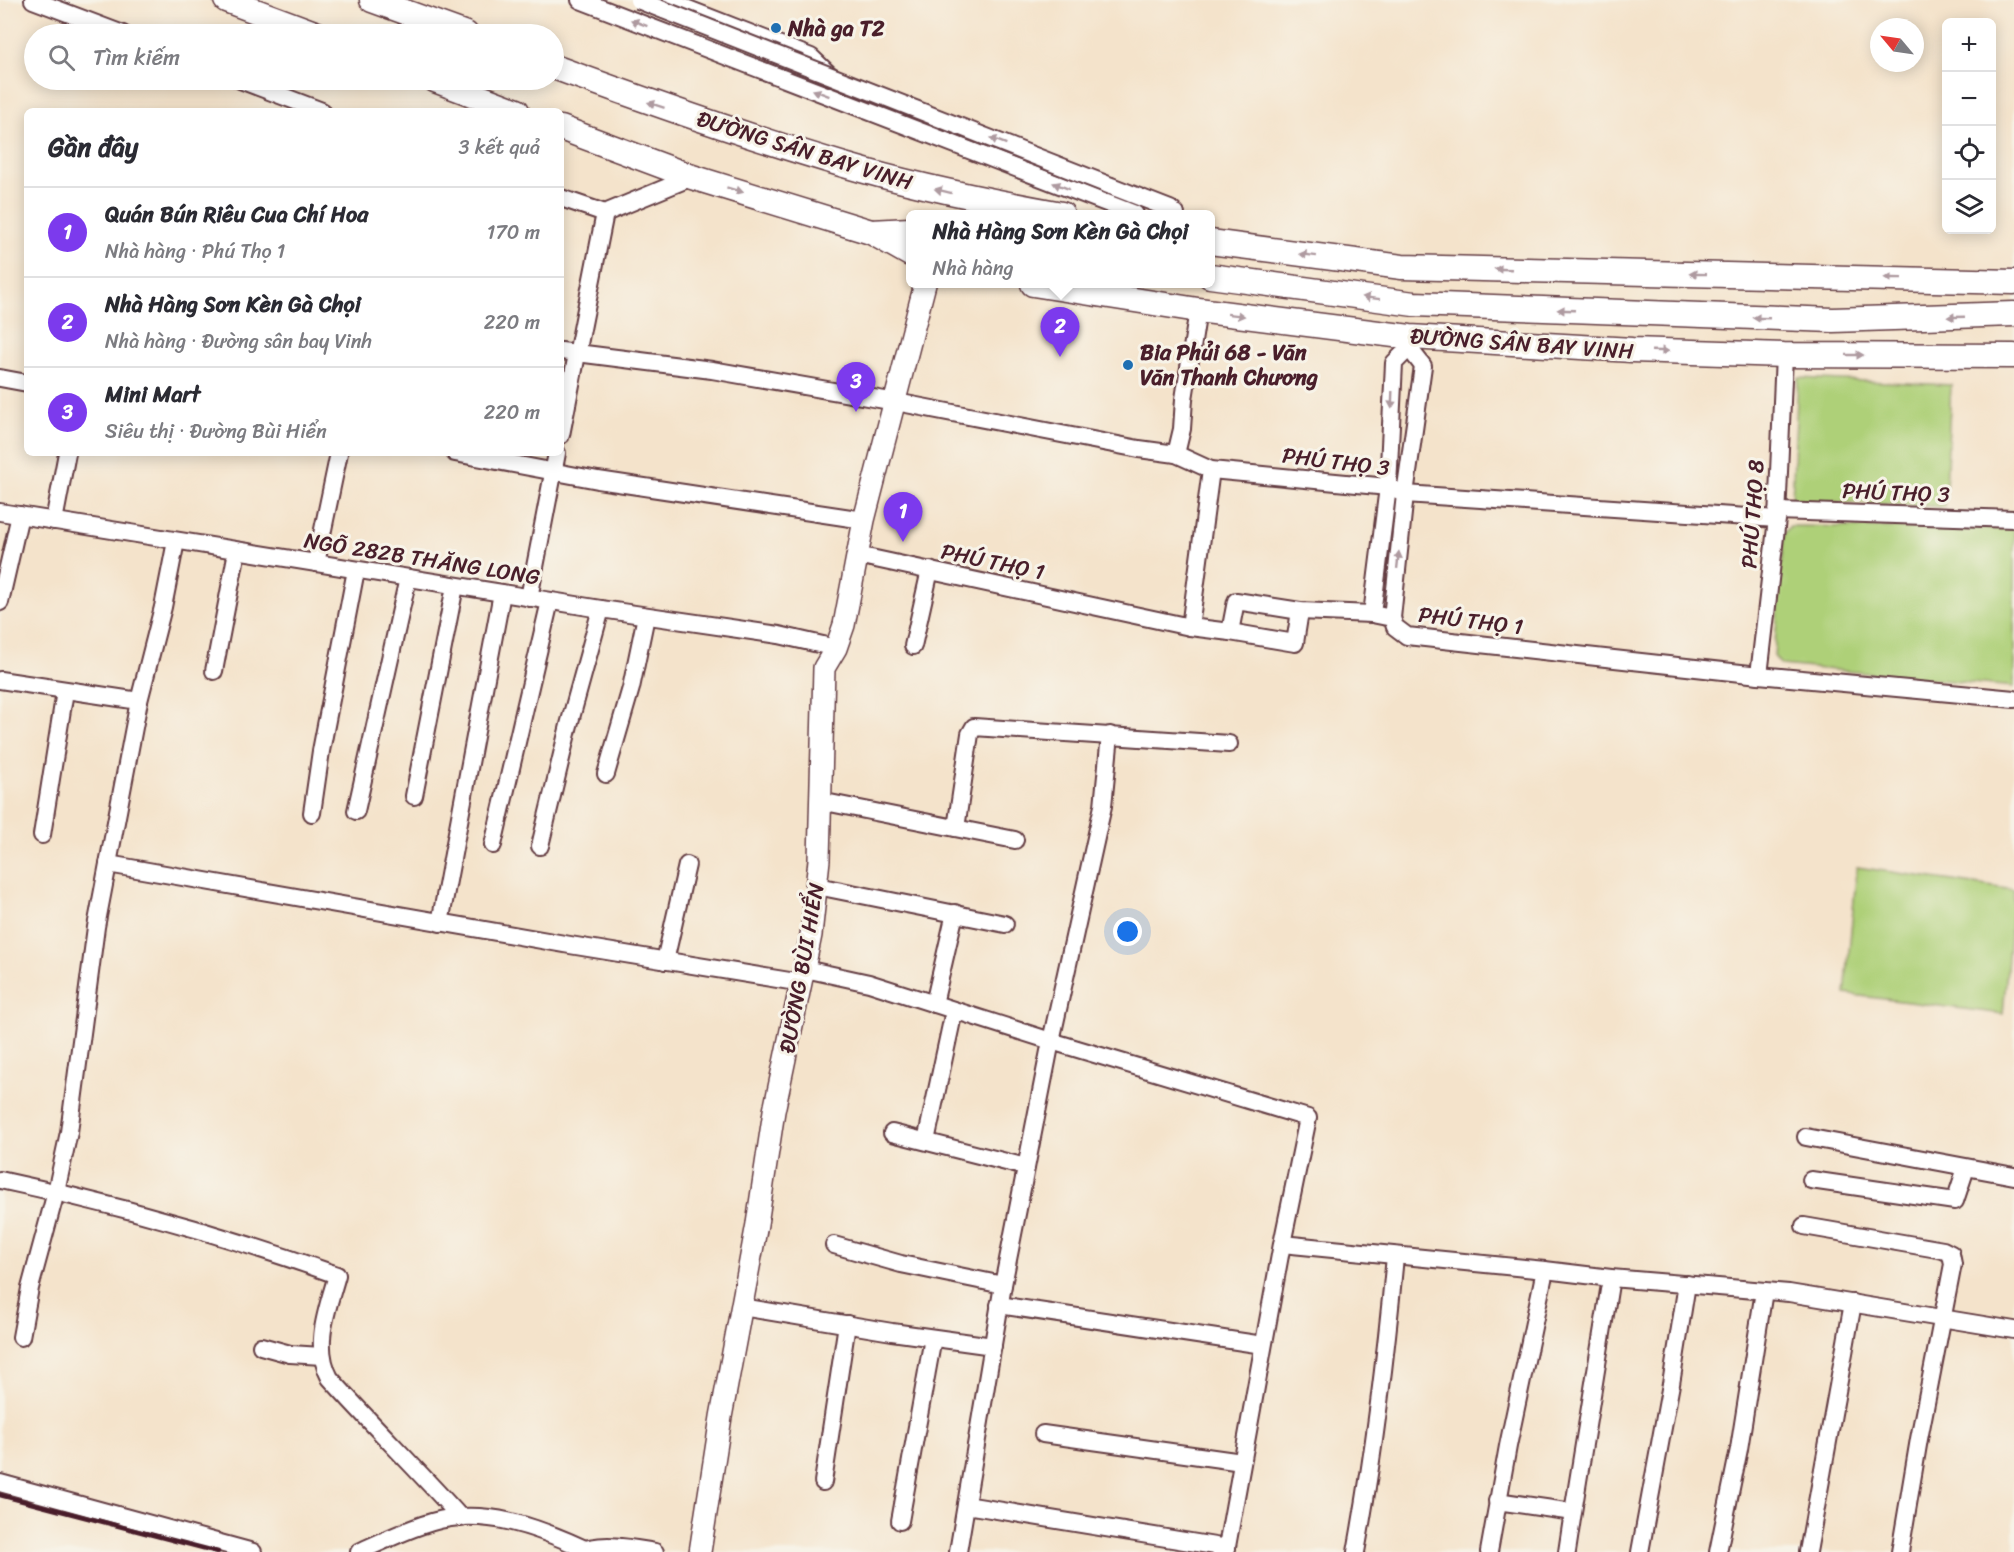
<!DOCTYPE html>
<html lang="vi">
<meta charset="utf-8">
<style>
body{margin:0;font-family:Sriracha,sans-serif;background:#f7f7f7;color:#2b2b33}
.controls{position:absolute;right:18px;top:18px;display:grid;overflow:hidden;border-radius:9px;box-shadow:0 3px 15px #0003}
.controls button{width:54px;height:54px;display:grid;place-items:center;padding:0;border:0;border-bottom:2px solid #e1e1e2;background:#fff;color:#2b2b33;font:30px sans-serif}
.compass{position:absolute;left:1870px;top:18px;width:54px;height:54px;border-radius:50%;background:#fff;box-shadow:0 3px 15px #0003;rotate:299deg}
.you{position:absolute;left:1128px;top:932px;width:21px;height:21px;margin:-15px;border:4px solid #fff;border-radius:50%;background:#1a73e8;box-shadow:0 0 0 9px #1a73e833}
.badge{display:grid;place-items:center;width:39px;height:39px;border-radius:50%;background:#7c3aed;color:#fff;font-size:20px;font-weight:700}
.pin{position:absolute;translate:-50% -50px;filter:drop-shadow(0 2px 3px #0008)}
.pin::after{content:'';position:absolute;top:32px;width:21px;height:18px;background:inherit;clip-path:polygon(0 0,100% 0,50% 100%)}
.popup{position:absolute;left:906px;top:210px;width:309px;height:78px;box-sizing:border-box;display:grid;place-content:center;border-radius:9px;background:#fff;filter:drop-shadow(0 2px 4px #0005);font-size:20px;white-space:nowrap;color:#7c7c81}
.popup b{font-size:22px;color:#2b2b33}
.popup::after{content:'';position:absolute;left:50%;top:100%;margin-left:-12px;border:12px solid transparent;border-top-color:#fff}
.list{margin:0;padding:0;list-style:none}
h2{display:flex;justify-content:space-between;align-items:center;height:78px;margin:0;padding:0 24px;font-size:26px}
h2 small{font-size:20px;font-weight:400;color:#7c7c81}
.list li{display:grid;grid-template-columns:39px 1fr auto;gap:18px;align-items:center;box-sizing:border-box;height:90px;padding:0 24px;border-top:2px solid #e1e1e2}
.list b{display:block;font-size:22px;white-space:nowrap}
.list p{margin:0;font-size:20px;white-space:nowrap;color:#7c7c81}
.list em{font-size:20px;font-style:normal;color:#7c7c81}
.icon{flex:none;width:33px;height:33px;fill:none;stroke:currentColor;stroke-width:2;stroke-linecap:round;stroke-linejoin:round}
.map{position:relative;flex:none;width:2014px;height:1552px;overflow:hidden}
.search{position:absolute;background:#fff;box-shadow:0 3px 15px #0003;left:24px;top:24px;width:540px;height:66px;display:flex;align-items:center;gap:15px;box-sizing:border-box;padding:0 21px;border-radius:33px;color:#7c7c81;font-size:22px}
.panel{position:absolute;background:#fff;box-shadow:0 3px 15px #0003;left:24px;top:108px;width:540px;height:348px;border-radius:9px}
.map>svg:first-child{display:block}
.green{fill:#aed078;stroke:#7c7852;stroke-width:1.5}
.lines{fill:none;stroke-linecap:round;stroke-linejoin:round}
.minor-casing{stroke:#643c43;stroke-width:20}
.tertiary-casing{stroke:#643c43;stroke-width:24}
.secondary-casing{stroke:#643c43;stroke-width:27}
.minor{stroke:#fff;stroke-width:16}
.tertiary{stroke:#fff;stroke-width:21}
.secondary{stroke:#fff;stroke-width:24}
.rail{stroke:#4a1f2b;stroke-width:4.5}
.minor-bridge-casing{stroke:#643c43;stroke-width:20;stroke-linecap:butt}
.minor-bridge{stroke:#fff;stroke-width:16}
.oneway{fill:#ae9aa0}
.poi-dot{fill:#1f6fb2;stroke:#f7f3e8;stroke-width:2}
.labels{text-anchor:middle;stroke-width:6;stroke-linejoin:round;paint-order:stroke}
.poi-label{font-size:22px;font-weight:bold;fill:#4a1f2b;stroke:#f7f3e8;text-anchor:start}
.street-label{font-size:22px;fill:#4a1f2b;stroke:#f7f3e8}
</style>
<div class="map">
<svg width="2014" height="1552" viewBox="0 0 2014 1552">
<rect width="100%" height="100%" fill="#f7f3e8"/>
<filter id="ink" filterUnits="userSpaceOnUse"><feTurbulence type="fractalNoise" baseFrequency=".0167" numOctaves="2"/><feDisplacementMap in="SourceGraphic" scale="12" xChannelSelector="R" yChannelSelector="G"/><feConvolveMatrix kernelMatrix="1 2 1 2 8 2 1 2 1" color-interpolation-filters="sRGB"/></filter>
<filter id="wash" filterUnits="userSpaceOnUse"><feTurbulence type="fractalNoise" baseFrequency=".008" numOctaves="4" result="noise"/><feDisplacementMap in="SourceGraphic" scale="24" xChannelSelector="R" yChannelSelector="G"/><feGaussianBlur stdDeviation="1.35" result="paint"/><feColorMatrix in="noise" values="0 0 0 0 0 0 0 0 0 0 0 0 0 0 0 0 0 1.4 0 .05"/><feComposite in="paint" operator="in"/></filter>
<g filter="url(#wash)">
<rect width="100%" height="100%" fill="#f4e3cb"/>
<g class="green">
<path d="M1798 378 1951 385 1945 507 1792 500Z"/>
<path d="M1790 526 2014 529V687L1781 665 1774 656 1784 533Z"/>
<path d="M1857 867 2014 890 2003 1014 1845 994Z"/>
</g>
</g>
<g filter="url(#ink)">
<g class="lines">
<defs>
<g id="minor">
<path d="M33 0 123 34"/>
<path d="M580 0 1135 214"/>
<path d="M665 0 811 57 832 77"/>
<path d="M240 80 322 111"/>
<path d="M1111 186 1170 209 1176 214"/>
<path d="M561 198 605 213"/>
<path d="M561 351 712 370 896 402 1139 449 1176 454 1211 470 1388 487 1405 494 1777 519"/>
<path d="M0 378 27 383"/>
<path d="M561 435 605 213 692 177"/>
<path d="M455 453 598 480 864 520"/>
<path d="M1176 454 1182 429 1184 399 1198 310"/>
<path d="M1777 511 2014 519"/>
<path d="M0 512 601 609 779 635 836 648"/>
<path d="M54 521 67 453"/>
<path d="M857 555 1190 627 1230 632 1236 601 1300 611 1372 614 1392 618 1395 627 1407 636 1759 675 2014 699"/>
<path d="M316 563 339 453"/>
<path d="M529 598 557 453"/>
<path d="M0 602 20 515"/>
<path d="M1372 614 1388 487 1394 363 1409 348"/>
<path d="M1392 618 1405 494 1423 366 1409 348"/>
<path d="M1190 627 1211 470"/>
<path d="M1230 632 1295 643 1300 611"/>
<path d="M913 646 930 570"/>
<path d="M214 671 237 551"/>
<path d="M1759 675 1777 519 1784 355"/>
<path d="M0 680 139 701"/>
<path d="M606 774 631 688 646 616"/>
<path d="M414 796 455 586"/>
<path d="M820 801 1015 840"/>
<path d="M356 811 408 578"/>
<path d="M312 813 321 751 356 570"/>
<path d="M956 828 970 734 974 727 1229 744"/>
<path d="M42 835 65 691"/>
<path d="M493 845 550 601"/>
<path d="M540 846 569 725 601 609"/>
<path d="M108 864 570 945 802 983"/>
<path d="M817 886 1005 924"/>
<path d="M440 923 502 593"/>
<path d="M665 961 687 865"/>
<path d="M805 969 869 983 1051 1041 1308 1118 1282 1244 1226 1552"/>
<path d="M934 1004 955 913"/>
<path d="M892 1133 1026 1167"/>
<path d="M1806 1137 2014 1176"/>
<path d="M926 1141 954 1011"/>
<path d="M0 1180C116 1204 225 1235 337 1275 328 1308 312 1345 330 1378 372 1425 418 1470 461 1518"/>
<path d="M1811 1180 1955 1201 1966 1168"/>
<path d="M1804 1226 1943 1250 1951 1254 1953 1264 1919 1439 1900 1552"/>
<path d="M1282 1244 1545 1270 1611 1278 1789 1293 2014 1330"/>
<path d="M834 1245 901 1264 1003 1285"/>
<path d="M999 1305 1263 1345"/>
<path d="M742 1307 892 1332 993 1346"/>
<path d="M21 1337 30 1288 56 1192 69 1132 96 927 139 701 163 607 176 541"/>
<path d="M261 1346 290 1354 322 1356"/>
<path d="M1043 1434 1242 1462"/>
<path d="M823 1482 847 1324"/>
<path d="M0 1483 253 1552"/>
<path d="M1497 1501 1573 1512 1611 1278"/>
<path d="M966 1505 1227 1548"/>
<path d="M900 1521 933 1338"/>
<path d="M359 1552C383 1541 407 1529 432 1522 484 1507 537 1527 585 1549"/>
<path d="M578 1552C601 1541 631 1548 655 1552"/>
<path d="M958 1552 1003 1285 1051 1041 1103 806 1110 735"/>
<path d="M1356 1552C1374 1454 1386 1355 1395 1256"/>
<path d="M1489 1552 1508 1446 1545 1270"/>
<path d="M1567 1552 1573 1512"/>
<path d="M1640 1552 1671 1384 1687 1284"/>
<path d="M1718 1552 1739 1449 1764 1291"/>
<path d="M1808 1552 1853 1303"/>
</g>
<path id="tertiary" d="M700 1552 721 1417 757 1224 774 1111 811 935 819 860 824 668 836 648 844 625 864 520 925 284"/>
<g id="secondary">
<path d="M226 0 317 34"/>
<path d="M372 0 466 34"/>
<path d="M554 67C649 102 746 136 844 165 915 186 989 201 1062 214"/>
<path d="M435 80 517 111"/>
<path d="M561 128 692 177 871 232 910 254"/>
<path d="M871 232 910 230"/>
<path d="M1210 242 1402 267 2014 282"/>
<path d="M1210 276 1414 304 1833 320 2014 314"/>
<path d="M1033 284 1198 310 1410 337 1632 350 1784 355 2014 356"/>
</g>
</defs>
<use href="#minor" class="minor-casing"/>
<use href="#tertiary" class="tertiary-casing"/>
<use href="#secondary" class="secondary-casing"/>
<use href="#minor" class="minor"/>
<use href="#tertiary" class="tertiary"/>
<use href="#secondary" class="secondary"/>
<path class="rail" d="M0 1495 218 1552"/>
<defs>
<path id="minor-bridge" d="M638 0 1111 186"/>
</defs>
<use href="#minor-bridge" class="minor-bridge-casing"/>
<use href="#minor-bridge" class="minor-bridge"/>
</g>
<defs><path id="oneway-solid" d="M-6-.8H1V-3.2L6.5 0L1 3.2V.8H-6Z" transform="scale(1.5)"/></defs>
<g class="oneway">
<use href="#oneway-solid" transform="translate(639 23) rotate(-159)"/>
<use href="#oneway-solid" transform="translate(821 93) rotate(-159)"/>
<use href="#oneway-solid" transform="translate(656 105) rotate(-162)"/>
<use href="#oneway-solid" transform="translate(998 141) rotate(-159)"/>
<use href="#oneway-solid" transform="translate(1061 186) rotate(-159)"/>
<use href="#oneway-solid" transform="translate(735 190) rotate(17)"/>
<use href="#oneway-solid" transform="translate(943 191) rotate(-166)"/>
<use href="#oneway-solid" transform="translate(1308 255) rotate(-173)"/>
<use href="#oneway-solid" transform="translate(1503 269) rotate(-178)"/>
<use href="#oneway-solid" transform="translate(1698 274) rotate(-179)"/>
<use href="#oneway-solid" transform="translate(1893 278) rotate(-179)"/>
<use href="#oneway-solid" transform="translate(1371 298) rotate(-173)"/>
<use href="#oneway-solid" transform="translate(1566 310) rotate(-178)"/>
<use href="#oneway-solid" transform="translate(1236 315) rotate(7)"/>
<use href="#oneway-solid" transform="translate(1956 317) rotate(178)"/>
<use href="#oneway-solid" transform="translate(1761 318) rotate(-178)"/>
<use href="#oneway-solid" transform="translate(1660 351) rotate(2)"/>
<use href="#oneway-solid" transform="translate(1855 355)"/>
<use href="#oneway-solid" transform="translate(1392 400) rotate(92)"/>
<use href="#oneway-solid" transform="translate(1398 560) rotate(-84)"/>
</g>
</g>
<g class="poi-dot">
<circle cx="776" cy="28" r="6"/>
<circle cx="1128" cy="365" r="6"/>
</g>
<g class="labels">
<g class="poi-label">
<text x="788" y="36">Nhà ga T2</text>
<text x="1140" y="360">Bia Phủi 68 - Văn<tspan x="1140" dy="25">Văn Thanh Chương</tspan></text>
</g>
<g class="street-label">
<text transform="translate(805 150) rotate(17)" y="8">ĐƯỜNG SÂN BAY VINH</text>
<text transform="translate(1522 343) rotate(4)" y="8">ĐƯỜNG SÂN BAY VINH</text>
<text transform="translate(1336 461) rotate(7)" y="8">PHÚ THỌ 3</text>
<text transform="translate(1896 492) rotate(2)" y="8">PHÚ THỌ 3</text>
<text transform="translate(1752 514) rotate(-86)" y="8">PHÚ THỌ 8</text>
<text transform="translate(422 558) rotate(9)" y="8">NGÕ 282B THĂNG LONG</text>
<text transform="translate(993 561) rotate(12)" y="8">PHÚ THỌ 1</text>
<text transform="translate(1471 620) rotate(7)" y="8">PHÚ THỌ 1</text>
<text transform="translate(801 968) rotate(-80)" y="8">ĐƯỜNG BÙI HIỂN</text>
</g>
</g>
</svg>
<div class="controls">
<button>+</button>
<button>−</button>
<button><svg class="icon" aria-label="locate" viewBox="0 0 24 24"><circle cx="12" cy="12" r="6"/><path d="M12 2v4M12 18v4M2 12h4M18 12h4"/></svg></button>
<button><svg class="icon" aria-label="layers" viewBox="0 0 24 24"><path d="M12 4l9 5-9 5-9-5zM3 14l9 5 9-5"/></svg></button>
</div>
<svg class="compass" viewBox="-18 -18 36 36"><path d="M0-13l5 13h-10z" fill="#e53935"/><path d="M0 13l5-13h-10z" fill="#7c7c81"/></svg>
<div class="you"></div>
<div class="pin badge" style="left:903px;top:542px">1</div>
<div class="pin badge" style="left:1060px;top:357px">2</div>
<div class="popup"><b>Nhà Hàng Sơn Kèn Gà Chọi</b>Nhà hàng</div>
<div class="pin badge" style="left:856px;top:412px">3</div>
<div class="search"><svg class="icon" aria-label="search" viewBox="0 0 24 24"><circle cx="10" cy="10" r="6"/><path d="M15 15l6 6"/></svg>Tìm kiếm</div>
<section class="panel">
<h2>Gần đây<small>3 kết quả</small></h2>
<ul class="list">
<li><span class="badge">1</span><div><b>Quán Bún Riêu Cua Chí Hoa</b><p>Nhà hàng · Phú Thọ 1</p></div><em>170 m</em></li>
<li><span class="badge">2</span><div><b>Nhà Hàng Sơn Kèn Gà Chọi</b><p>Nhà hàng · Đường sân bay Vinh</p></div><em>220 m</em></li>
<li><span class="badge">3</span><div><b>Mini Mart</b><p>Siêu thị · Đường Bùi Hiển</p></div><em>220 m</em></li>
</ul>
</section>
</div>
